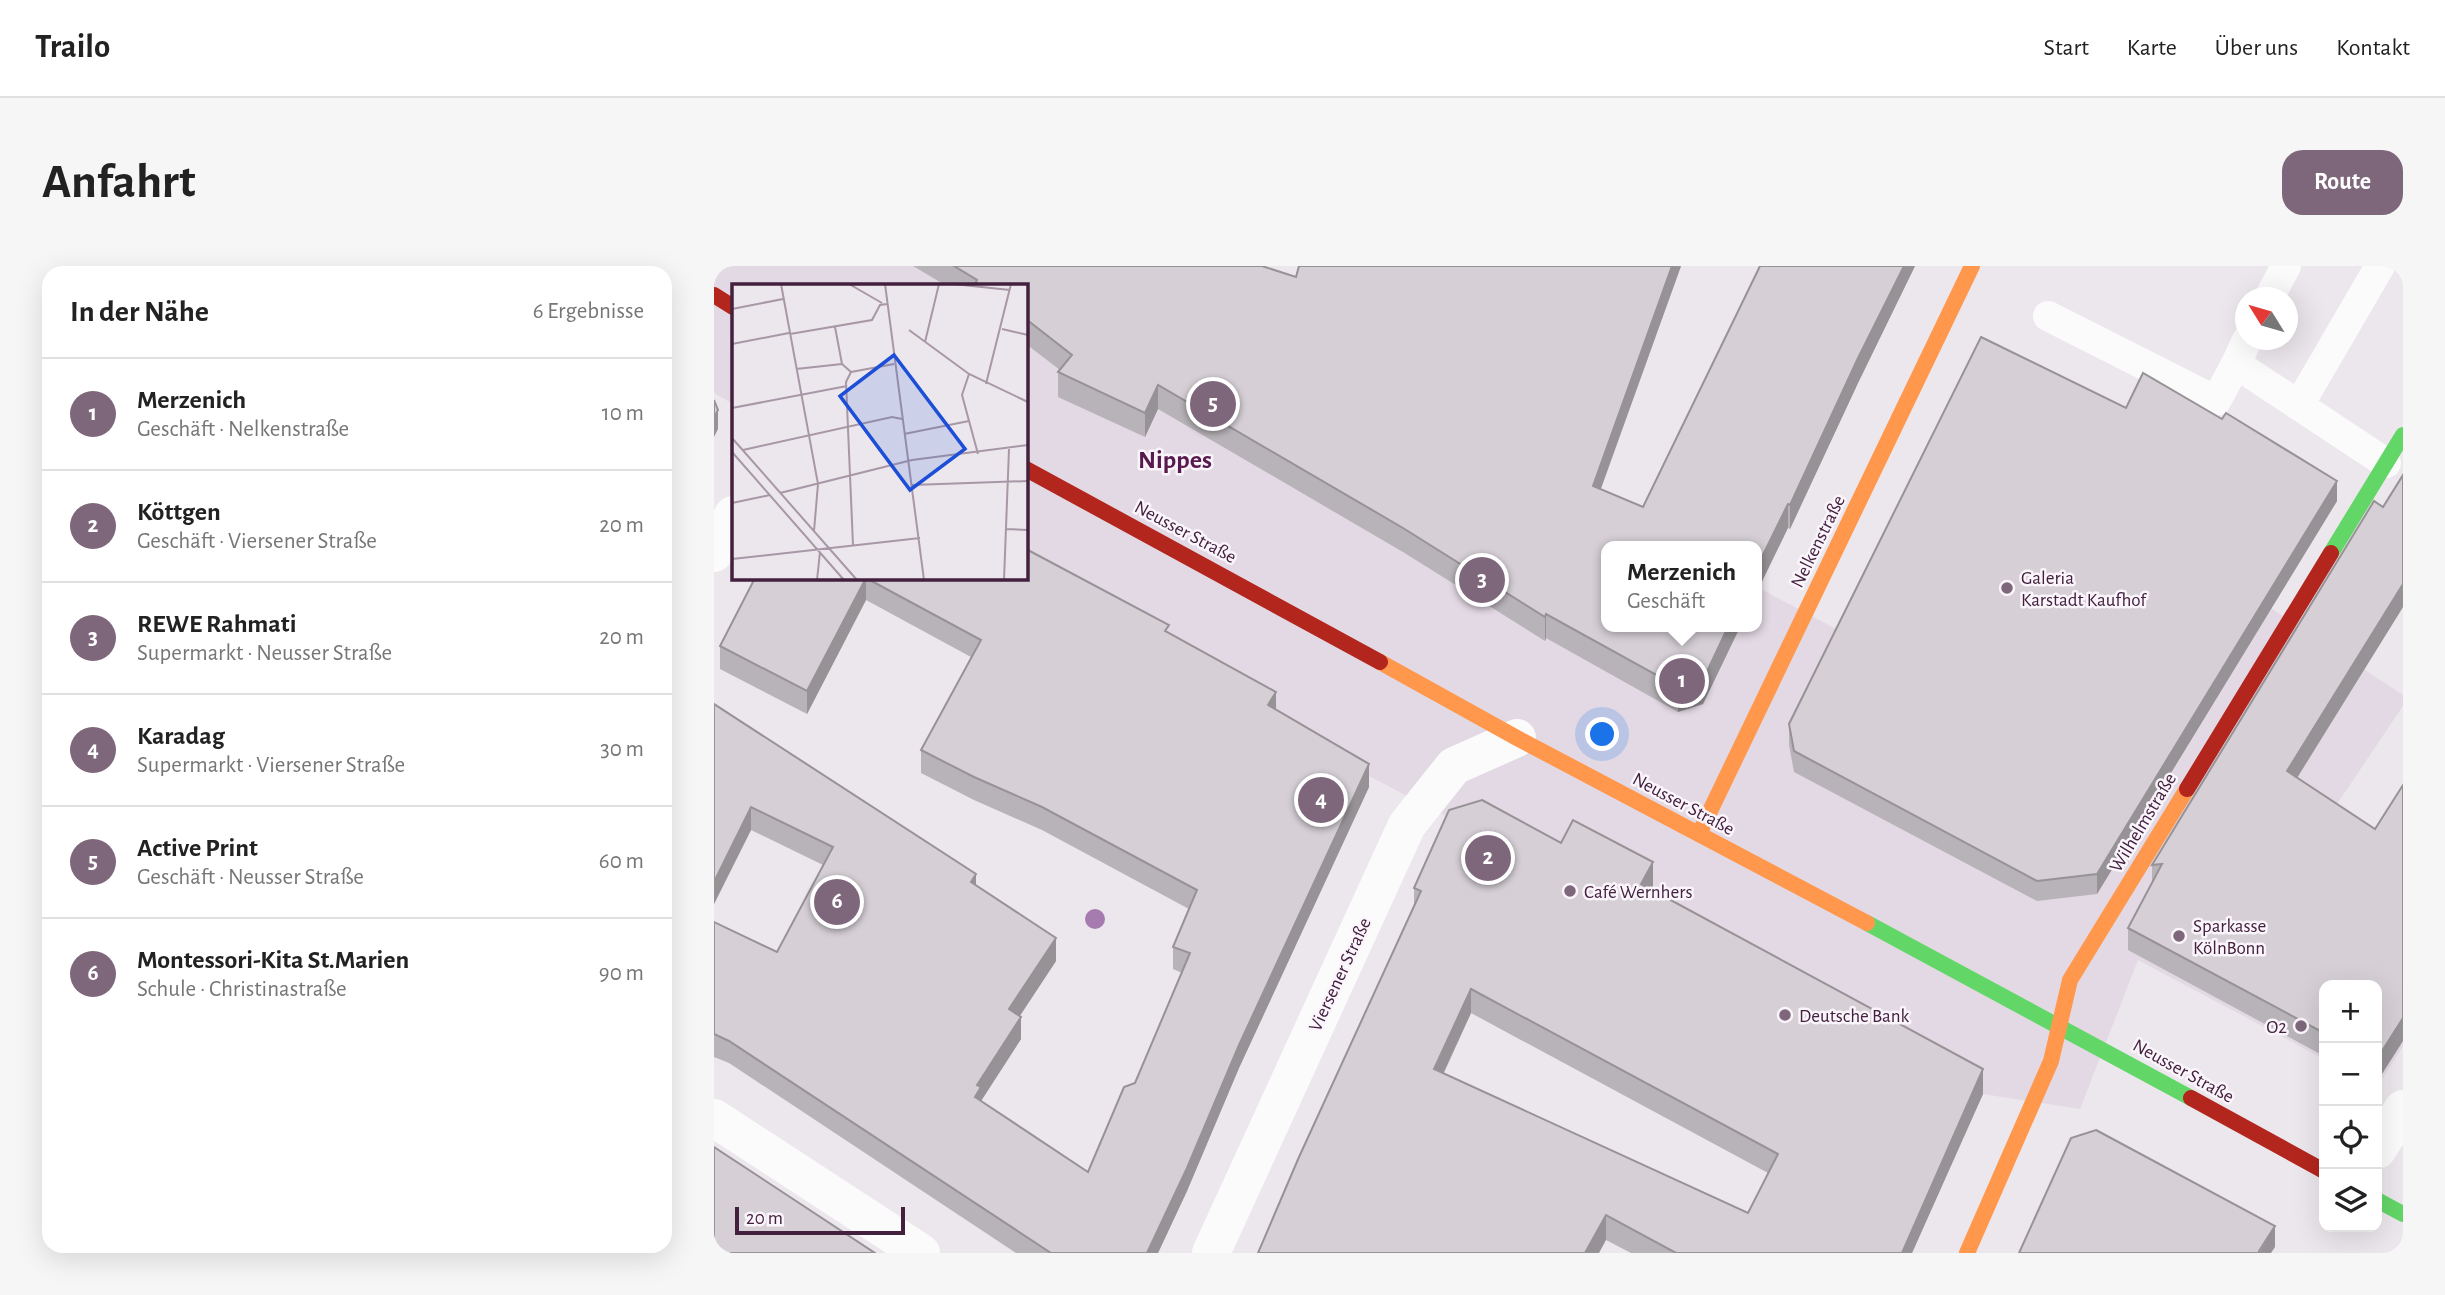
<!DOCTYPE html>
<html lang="de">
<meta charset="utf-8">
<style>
body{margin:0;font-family:"Alegreya Sans",sans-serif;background:#f6f6f6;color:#222}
.controls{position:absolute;right:21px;bottom:21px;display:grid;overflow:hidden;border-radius:14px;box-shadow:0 7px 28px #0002}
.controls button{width:63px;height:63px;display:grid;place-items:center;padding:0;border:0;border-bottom:2px solid #e0e0e0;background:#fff;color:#222;font:35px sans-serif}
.compass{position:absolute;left:1521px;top:21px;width:63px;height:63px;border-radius:50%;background:#fff;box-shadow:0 7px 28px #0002;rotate:307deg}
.scale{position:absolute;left:21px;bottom:18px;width:170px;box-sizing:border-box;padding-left:7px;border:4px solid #43203e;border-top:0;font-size:19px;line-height:24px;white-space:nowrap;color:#43203e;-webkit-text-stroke:5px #faf5fb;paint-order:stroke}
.you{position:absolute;left:889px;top:469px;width:24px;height:24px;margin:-18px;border:5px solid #fff;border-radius:50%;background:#1a73e8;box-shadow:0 0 0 10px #1a73e833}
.badge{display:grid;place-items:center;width:46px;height:46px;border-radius:50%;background:#7e667b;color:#fff;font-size:23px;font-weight:700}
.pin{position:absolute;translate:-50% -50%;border:4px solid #fff;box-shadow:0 2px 7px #0006}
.popup{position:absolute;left:887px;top:275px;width:161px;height:91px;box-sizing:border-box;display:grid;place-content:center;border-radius:14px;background:#fff;filter:drop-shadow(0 2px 5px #0005);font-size:23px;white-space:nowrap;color:#767676}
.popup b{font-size:26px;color:#222}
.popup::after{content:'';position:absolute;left:50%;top:100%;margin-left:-14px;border:14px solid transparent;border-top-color:#fff}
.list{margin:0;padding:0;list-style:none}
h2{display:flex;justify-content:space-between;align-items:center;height:91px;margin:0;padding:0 28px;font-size:30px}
h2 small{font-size:23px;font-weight:400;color:#767676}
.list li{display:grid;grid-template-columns:46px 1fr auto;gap:21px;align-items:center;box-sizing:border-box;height:112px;padding:0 28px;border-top:2px solid #e0e0e0}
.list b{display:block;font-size:26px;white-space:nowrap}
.list p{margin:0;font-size:23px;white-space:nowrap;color:#767676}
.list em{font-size:23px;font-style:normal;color:#767676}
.icon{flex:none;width:38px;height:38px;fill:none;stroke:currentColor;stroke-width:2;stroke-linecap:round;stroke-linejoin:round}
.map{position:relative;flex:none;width:1689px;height:987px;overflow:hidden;border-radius:21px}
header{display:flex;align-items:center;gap:42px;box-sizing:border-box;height:98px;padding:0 35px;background:#fff;border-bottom:2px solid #e0e0e0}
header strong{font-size:33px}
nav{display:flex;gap:38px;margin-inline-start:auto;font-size:24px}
.intro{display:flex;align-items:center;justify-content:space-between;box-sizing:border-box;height:168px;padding:0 42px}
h1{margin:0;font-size:49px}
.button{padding:18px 32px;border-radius:21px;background:#7e667b;color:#fff;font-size:24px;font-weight:700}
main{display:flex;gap:42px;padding:0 42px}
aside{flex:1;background:#fff;border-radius:21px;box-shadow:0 7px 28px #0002}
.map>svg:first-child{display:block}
.built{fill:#e3d9e4}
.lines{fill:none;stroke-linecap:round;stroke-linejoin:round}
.lane{stroke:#fcfbfc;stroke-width:30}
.street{stroke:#fcfbfc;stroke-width:38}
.fast{stroke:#63d668;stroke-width:16}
.slow{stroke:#ff974d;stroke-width:16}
.jam{stroke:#b3261e;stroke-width:16}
.tree{fill:#a67cb0}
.wall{fill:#b8b3b8;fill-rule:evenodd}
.shaded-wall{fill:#969296}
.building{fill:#d6d0d6;stroke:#969296;stroke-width:2;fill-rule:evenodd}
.poi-dot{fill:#7e667b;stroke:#faf5fb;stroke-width:2.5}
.labels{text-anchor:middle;stroke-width:5;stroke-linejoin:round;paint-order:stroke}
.street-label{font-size:19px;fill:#43203e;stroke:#faf5fb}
.poi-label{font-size:19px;fill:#43203e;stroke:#faf5fb;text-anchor:start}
.district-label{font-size:26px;font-weight:bold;fill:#58194e;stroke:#faf5fb}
.inset-road{fill:none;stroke:#a897a6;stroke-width:2}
.view{fill:#1d4ed8;fill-opacity:0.15;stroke:#1d4ed8;stroke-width:3.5}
.inset-edge{fill:none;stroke:#43203e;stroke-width:3.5}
</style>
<header>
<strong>Trailo</strong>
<nav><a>Start</a><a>Karte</a><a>Über uns</a><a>Kontakt</a></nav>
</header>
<div class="intro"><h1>Anfahrt</h1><a class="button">Route</a></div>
<main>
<aside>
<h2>In der Nähe<small>6 Ergebnisse</small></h2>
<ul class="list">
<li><span class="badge">1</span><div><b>Merzenich</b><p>Geschäft · Nelkenstraße</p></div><em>10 m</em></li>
<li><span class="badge">2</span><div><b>Köttgen</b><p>Geschäft · Viersener Straße</p></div><em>20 m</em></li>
<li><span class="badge">3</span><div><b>REWE Rahmati</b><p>Supermarkt · Neusser Straße</p></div><em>20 m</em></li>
<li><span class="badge">4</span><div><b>Karadag</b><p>Supermarkt · Viersener Straße</p></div><em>30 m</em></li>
<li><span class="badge">5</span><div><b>Active Print</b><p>Geschäft · Neusser Straße</p></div><em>60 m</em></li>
<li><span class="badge">6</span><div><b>Montessori-Kita St.Marien</b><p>Schule · Christinastraße</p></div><em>90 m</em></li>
</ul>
</aside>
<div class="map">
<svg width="1689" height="987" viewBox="0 0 1689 987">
<rect width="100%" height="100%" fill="#ece7ec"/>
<path class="built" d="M0 0H448L893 280V361H1043V321L1126 365 1546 335 1689 429V440L1619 544 1689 591V780L1663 821V719H1610V793L1424 694 1366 843 1269 828 649 507 312 309V19H19V138L0 127Z"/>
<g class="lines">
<g class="lane">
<path d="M1555 32 1572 0"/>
<path d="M1334 50 1502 135 1522 98 1672 197"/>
<path d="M1522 98 1533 74"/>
<path d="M1585 139 1666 0"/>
</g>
<g class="street">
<path d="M0 287 19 249"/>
<path d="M0 852 207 987"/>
<path d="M1663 884 1689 843"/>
<path d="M497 987 693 559 740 500 803 472"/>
</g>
<g class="fast">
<path d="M1617 287 1689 169"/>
<path d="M1153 657 1477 832"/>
<path d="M1663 934 1689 948"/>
</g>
<g class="slow">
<path d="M666 396 803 472 1153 657"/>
<path d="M985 568 1258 0"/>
<path d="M1253 987 1337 795 1356 714 1473 523"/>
</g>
<g class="jam">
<path d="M0 29 19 41"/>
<path d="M312 203 666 396"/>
<path d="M1473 523 1617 287"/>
<path d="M1477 832 1610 905"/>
</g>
</g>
<circle class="tree" cx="381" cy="653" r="10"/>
<g class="wall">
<path d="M199 0H548L582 11 967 0 887 223 929 241 1046 0H1201L1144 117 1076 263 1074 262 893 361H1026L989 438 964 446 832 372 831 375 689 286 444 143 431 171 344 131V106L346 104 312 78V19H231Z"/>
<path d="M1412 142 1623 235 1383 628 1323 635 1080 506 1075 479V458Z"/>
<path d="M41 312H312L455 367 562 444 655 521 525 802 473 925 444 987H302L15 797 0 791V656L63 686 109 599 37 564 0 638V438L262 619 342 695 306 750 307 773 267 835 374 906 421 817 468 707 459 703V681L475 643 328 564 260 534 207 507V484L257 391 152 334 93 448 6 403V380Z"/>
<path d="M1689 341 1583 512 1661 563 1689 519 1668 808 1663 809V719H1610V790L1414 684V662L1438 617V599Z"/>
<path d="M847 577 939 621 937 624 1269 828 1198 987H917L892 974 544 987 700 641V622ZM757 747 1054 907 1034 947 730 807Z"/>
</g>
<g class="shaded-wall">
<path d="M958 0H967L879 244V220Z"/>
<path d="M1190 0H1201L1144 117 1076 263V239L1144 92Z"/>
<path d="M444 119V143L431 171V147Z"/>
<path d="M4 144V163L0 171V151Z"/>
<path d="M1623 215V235L1383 628V608Z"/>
<path d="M1074 238V262L1043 326V301Z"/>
<path d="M152 312V334L93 448V425Z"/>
<path d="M1689 318V341L1573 528V505Z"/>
<path d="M832 348V372L831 375V351Z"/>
<path d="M1014 361H1026L989 438 964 446V421Z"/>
<path d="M562 426V449L554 439Z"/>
<path d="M655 498V521L525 802 473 925 444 987H433L525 779Z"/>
<path d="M37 541V564L0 638V616Z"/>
<path d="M939 596V621L927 643V618Z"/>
<path d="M262 608V631L257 616Z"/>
<path d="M342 672V695L295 766V743Z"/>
<path d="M757 723V747L720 827V803Z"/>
<path d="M307 751V773L267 835 261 831 263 819Z"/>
<path d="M1689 752V775L1668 808V785Z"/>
<path d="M1269 803V828L1198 987H1188Z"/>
<path d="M892 949V974L885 987H871Z"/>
<path d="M1561 960V981L1557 987H1545Z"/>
</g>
<g class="building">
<path d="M240 0H548L582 11 585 0H958L879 220 929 241 1046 0H1190L1144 92 1076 239 1074 238 1043 301V280H893V361H1014L989 414 964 421 832 348 831 351 689 262 444 119 431 147 344 106 358 89 312 53V19H266L262 16 263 14Z"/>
<path d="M1267 71 1412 142 1429 107 1508 153 1512 147 1623 215 1383 608 1323 615 1080 485 1075 458Z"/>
<path d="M0 134 4 144 0 151Z"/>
<path d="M1689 209V318L1573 505 1661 563 1689 519V752L1668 785 1663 786V719H1610V767L1414 662 1448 598 1438 599 1660 235 1669 241Z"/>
<path d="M312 283 455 359 451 365 562 426 554 439 655 498 525 779 473 902 433 987H337L15 775 0 768V656L63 686 119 581 37 541 0 616V438L262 608 257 616 342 672 295 743 307 751 263 819 267 821 261 831 374 906 410 821 421 817 476 687 459 681 483 624 328 541 260 511 207 484 267 374 152 312H312Z"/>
<path d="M41 312H152L93 425 6 380Z"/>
<path d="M768 534 847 577 859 554 939 596 927 618 1269 803 1188 987H962L892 949 871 987H544L585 891 707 625 700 622 735 544ZM757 723 1064 888 1034 947 720 803Z"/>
<path d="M1382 864 1561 960 1545 985 1547 987H1305L1357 872Z"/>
<path d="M0 881 161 987H0Z"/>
</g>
<g class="poi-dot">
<circle cx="1293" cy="322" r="7"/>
<circle cx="856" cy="625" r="7"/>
<circle cx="1465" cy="670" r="7"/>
<circle cx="1071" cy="749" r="7"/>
<circle cx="1587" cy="760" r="7"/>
</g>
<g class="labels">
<g class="street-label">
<text transform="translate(472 265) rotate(28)" y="7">Neusser Straße</text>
<text transform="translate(1103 275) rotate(-64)" y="7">Nelkenstraße</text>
<text transform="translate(970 537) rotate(28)" y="7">Neusser Straße</text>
<text transform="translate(1428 556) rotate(-59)" y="7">Wilhelmstraße</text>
<text transform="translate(625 708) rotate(-65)" y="7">Viersener Straße</text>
<text transform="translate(1470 804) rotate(29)" y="7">Neusser Straße</text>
</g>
<g class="poi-label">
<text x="1307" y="318">Galeria<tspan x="1307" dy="22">Karstadt Kaufhof</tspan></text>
<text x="870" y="632">Café Wernhers</text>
<text x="1479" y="666">Sparkasse<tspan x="1479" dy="22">KölnBonn</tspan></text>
<text x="1085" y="756">Deutsche Bank</text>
<text x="1573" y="767" text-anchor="end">O2</text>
</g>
<g class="district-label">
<text x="461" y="202">Nippes</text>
</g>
</g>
<g transform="translate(18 18)">
<rect width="296" height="296" fill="#ece7ec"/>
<path class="inset-road" d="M49 0 86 200 82 247M117 0 150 19M153 0 192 296M221 0 278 6M0 25 51 15M103 43 110 80 119 88M270 45 296 51M177 46 237 90 296 118M58 50 140 36 148 21 155 20M193 58 207 0M0 60 57 49M64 85 110 80M119 88 114 98 121 261M119 88 162 80M237 90 230 111 246 170M254 100 279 0M0 124 115 102M172 150 237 137M0 154 125 296M11 166 160 133 170 135M0 168 112 296M180 201 296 197M48 209 180 176 296 161M0 219 38 211M274 245 296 246M0 275 188 254M85 296 88 268M272 296 277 165"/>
<path class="view" d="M162 71 233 165 178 206 108 112Z"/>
<rect width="296" height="296" class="inset-edge"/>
</g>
</svg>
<div class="controls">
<button>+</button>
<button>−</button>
<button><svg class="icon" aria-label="locate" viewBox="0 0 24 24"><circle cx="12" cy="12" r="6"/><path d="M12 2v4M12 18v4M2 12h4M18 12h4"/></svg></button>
<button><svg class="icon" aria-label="layers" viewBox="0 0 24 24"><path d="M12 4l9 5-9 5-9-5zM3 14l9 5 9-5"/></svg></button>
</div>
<svg class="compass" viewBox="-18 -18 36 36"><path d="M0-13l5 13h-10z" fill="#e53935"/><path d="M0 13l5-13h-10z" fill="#767676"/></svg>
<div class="scale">20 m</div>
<div class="you"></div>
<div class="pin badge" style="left:968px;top:415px">1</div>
<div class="popup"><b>Merzenich</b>Geschäft</div>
<div class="pin badge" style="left:774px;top:592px">2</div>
<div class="pin badge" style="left:768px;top:314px">3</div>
<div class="pin badge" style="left:607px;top:534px">4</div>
<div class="pin badge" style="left:499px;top:138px">5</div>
<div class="pin badge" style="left:123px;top:636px">6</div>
</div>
</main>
